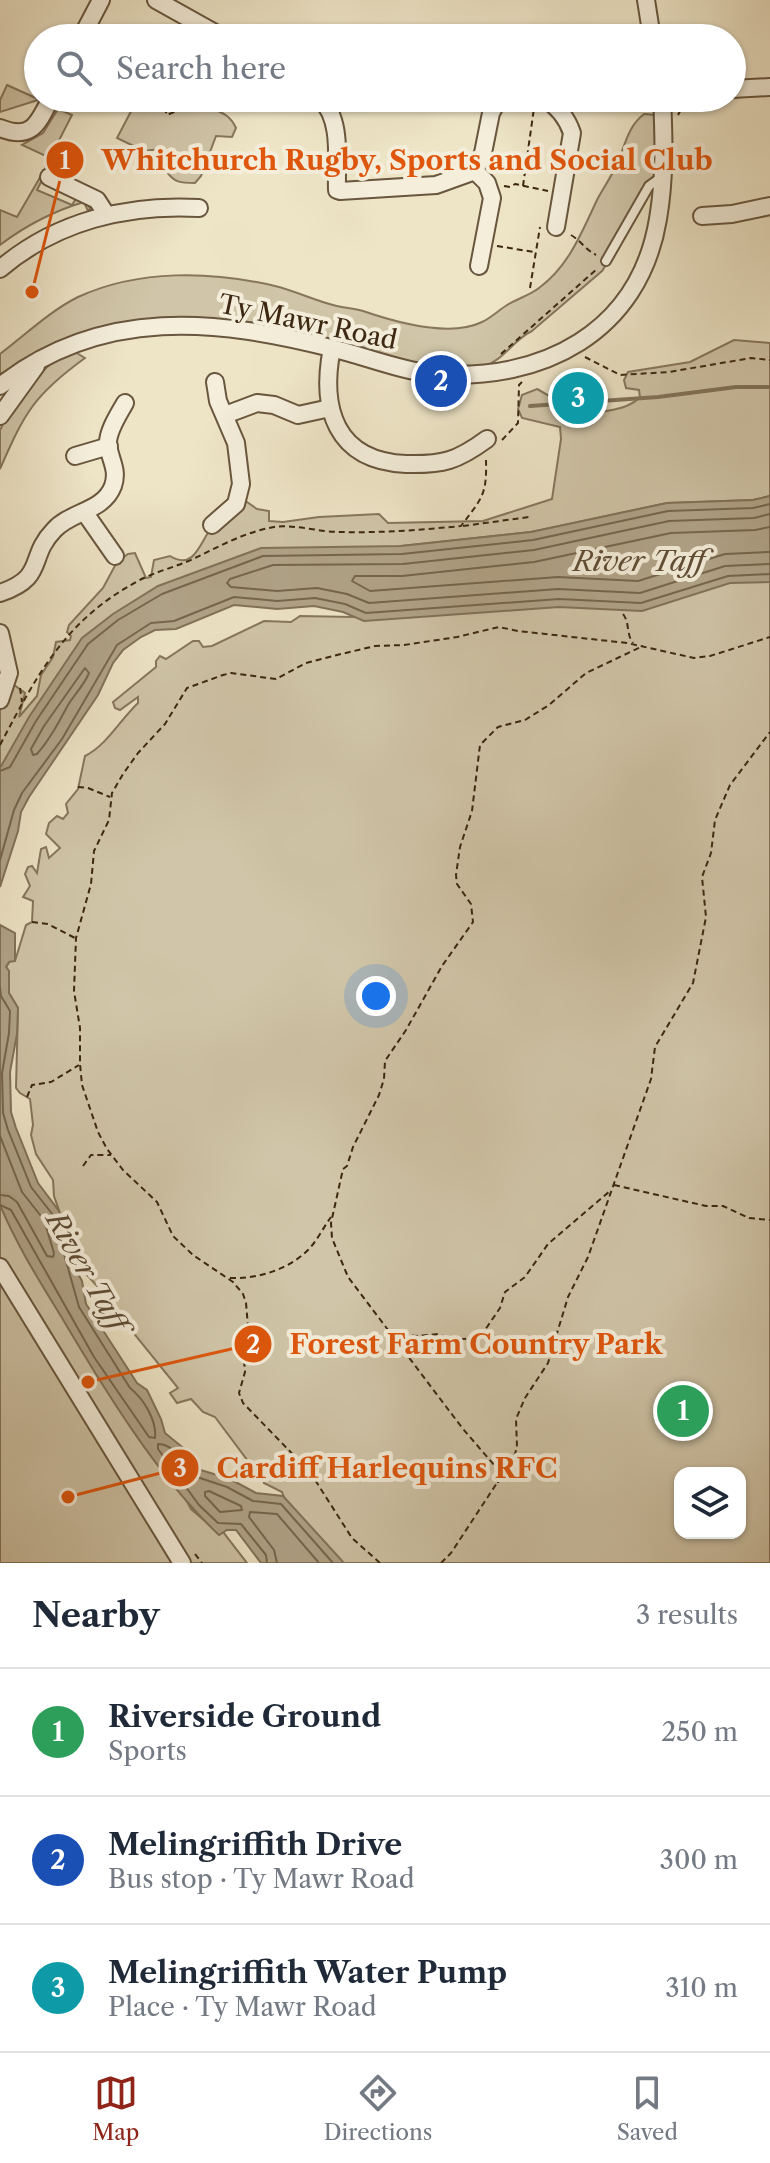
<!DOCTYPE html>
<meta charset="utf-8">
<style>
body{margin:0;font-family:"Libre Caslon Text",serif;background:#f2f2f3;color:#1f2937}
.controls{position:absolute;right:24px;bottom:24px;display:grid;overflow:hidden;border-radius:16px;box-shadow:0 2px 6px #0004}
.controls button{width:72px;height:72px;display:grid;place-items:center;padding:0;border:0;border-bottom:2px solid #e0e1e3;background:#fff;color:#1f2937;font:40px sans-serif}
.you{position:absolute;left:376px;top:996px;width:28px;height:28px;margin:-20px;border:6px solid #fff;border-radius:50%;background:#1a73e8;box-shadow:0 0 0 12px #1a73e833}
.badge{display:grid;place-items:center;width:52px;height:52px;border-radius:50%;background:#8f2418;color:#fff;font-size:26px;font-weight:700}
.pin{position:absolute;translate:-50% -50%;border:4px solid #fff;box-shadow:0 2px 8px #0006}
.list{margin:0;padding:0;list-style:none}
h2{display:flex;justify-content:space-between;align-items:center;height:104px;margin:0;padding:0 32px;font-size:34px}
h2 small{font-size:26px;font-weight:400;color:#747a83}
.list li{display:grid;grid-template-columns:52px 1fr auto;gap:24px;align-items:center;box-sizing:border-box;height:128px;padding:0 32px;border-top:2px solid #e0e1e3}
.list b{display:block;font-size:30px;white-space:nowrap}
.list p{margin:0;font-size:26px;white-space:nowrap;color:#747a83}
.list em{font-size:26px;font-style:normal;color:#747a83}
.icon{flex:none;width:44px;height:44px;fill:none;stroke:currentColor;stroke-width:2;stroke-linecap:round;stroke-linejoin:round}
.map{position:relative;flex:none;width:770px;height:1563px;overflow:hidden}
.search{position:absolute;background:#fff;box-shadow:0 2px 6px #0004;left:24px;right:24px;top:24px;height:88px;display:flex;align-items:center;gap:20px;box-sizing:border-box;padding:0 28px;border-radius:44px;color:#747a83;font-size:30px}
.sheet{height:488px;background:#fff}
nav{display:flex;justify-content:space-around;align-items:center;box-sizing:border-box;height:112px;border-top:2px solid #e0e1e3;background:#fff;font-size:22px;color:#747a83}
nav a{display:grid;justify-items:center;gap:4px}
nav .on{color:#8f2418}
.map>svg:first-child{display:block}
.green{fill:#d0c5a8;stroke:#86765c;stroke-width:2;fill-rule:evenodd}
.water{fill:#b1a489;stroke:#827259;stroke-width:2}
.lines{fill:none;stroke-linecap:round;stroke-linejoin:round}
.shore{stroke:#76664d;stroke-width:2}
.stream{stroke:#827259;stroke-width:4}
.lane-casing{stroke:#68563e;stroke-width:12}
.street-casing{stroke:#68563e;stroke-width:20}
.path{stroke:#3c2711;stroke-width:2;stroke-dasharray:6 4;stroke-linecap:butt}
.lane{stroke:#f4eedb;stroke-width:8}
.street{stroke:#f4eedb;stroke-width:16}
.labels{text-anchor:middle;stroke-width:8;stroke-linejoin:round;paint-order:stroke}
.street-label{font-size:26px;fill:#3c2711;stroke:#f4eedb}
.water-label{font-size:28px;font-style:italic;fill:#5f4c35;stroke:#f4eedb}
.leader{fill:none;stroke:#df560c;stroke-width:3}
.callout-dot{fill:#df560c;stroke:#f4eedb;stroke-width:3}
.mark-label{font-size:24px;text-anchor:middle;font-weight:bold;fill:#fff}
.callout-label{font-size:28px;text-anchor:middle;font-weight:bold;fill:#df560c;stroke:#f4eedb;stroke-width:8;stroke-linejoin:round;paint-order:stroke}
</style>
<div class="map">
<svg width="770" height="1563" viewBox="0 0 770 1563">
<rect width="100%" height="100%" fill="#eee5c7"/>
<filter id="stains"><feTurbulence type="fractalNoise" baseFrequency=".0025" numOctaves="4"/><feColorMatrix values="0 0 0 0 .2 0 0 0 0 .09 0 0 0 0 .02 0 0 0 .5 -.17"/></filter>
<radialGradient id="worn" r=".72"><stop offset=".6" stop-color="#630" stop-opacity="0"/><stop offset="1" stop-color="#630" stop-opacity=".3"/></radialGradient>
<g class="green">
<path d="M7 85 38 99V100L0 112V100Z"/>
<path d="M138 98H203L218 106 214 109C225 114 231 117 236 128L232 137 216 136 201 176 195 183C182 183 173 183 166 170L170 155 160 149 144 151 117 138Z"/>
<path d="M58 109 72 115 50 158 22 145 43 133Z"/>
<path d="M644 114 655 115 662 165 645 187 613 254 602 271 532 331C513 340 504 360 483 367 464 372 437 368 417 364 352 353 279 320 215 319 170 318 99 323 59 342 39 352 21 366 0 374V354C25 335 50 311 78 297 139 269 211 271 275 286 295 291 314 300 333 305 343 308 353 308 363 311 395 322 449 338 482 322 491 318 499 310 507 305 517 299 530 295 539 288 570 265 582 231 598 198 604 187 611 177 616 166 625 147 627 127 644 114Z"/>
<path d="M46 167 48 168 37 190 72 205 77 197 89 206 90 209 88 211 84 202C54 211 25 226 0 245V210L17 217Z"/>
<path d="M734 340 770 343V496L753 500 667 503 531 532 401 546 161 601 0 808V706L10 682 25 693 19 717 37 696 41 675 53 657 56 642 70 640 71 636 67 632 69 625 103 588 117 562 128 554 135 553 146 578 151 577 154 560 170 556C194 571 200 543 211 528 218 518 235 504 247 502L257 509 269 511V521L283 522 319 517 379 514 388 523 483 521 552 499 561 439 560 427 522 418 518 409 522 395 537 389C548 395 560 403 572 408 590 416 627 411 640 397L639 390 626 388 624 380 628 372 690 362Z"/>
<path d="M75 352 85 358C34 395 25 412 0 469V430L9 413 44 370 59 356Z"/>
<path d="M770 570V1563H332L286 1503 282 1492 264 1483 261 1472 248 1461 215 1417 203 1412 191 1399 177 1403 170 1393 178 1388 128 1326 119 1323 112 1302 86 1274 80 1247 64 1225 54 1196 53 1180 36 1154 31 1135 33 1125 30 1099 20 1093 16 1088 18 1008 9 993V971L6 967 10 961H15L26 925 32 922 33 901 23 897 30 886 25 874 28 867 32 866 37 873 41 849 46 847 49 858 60 848 46 834 49 823 57 816 63 819 68 813 66 804 78 789 85 756C107 745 120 720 138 703V697L120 710 115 708 113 702 156 667V661L160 656 166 659 193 641H199L203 647 212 646 264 621 291 622 300 616 353 617 400 606ZM680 1473H740V1533H680Z"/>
<path d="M0 1198 31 1264 111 1396 142 1441 177 1483 191 1509 219 1533 223 1532 247 1563H0Z"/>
</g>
<g class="water">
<path d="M770 496V582L730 583 642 611 559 607 364 621 343 612 314 606 277 609 234 605 176 629 155 630 141 637 123 650 113 663 98 695 29 797 21 812 18 831 0 887V768L29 717 82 638 113 614 158 586 261 548 401 546 531 532 667 503 753 500Z"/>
<path d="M0 925 15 933V961L9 962 6 967 9 971V993L18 1008 17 1034 10 1072 11 1112 16 1128 38 1183 59 1211 76 1270 82 1281 86 1304 137 1383 147 1390 161 1419 165 1433 187 1451 194 1468 230 1479 256 1493 283 1496 344 1563H261L236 1530H227L219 1535C159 1479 104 1389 62 1318 40 1282 16 1244 0 1205Z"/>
</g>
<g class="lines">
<g class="shore">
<path d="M770 514 754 518 669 521 534 550 403 564 273 565 230 579 227 583 231 587 277 591 317 588 347 594 369 603 558 589 640 593 725 566 770 564"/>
<path d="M770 527 755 530 671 533 534 562 402 576H355L352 581 370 591 558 577 638 581 725 554 770 552"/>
<path d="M85 668 89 673C84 685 75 694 68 705 59 722 50 739 37 754L33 755 31 749 44 726Z"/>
<path d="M0 771 10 767 36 721 88 644 118 620 162 594 263 556 402 554 533 540 668 511 753 508 770 504"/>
<path d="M0 860 14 810 22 793 62 739 117 645 151 623 174 621 234 597 277 601 315 598 345 604 366 613 559 599 641 603 728 576 770 574"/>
<path d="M0 987 1 996 10 1011 9 1033 2 1073 3 1113 8 1130 31 1187 53 1215 79 1307 130 1388C144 1399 157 1421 155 1438L149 1437 94 1357 11 1210 0 1205"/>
<path d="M0 1136 22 1192 44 1220 54 1253 53 1257 47 1256 17 1202 9 1196 0 1195"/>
<path d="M209 1491 241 1506 242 1510 220 1512 205 1496V1492Z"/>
<path d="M267 1563 266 1555 241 1524 218 1523 199 1505 158 1449V1444C178 1445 180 1464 191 1475L227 1487 253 1501 281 1504 333 1563"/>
<path d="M277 1563 274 1550 249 1517 250 1512 277 1514 319 1563"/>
</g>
<path class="stream" d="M530 406 658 397 736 387H770"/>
<defs>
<path id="lane" d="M606 261 649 186 663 176"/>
<g id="street">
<path d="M156 0 224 38"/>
<path d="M646 0 652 38"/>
<path d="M81 38 101 0"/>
<path d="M732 89 770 87"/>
<path d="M320 98C343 120 336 161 337 190L340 191 436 185 475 171 483 153 491 113 499 98"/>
<path d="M544 98C557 106 567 118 572 133L556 227"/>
<path d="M0 128C32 141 38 123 51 98"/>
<path d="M475 171 487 183 492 198 479 266"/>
<path d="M49 177 97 200 106 214"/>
<path d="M702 216 732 214 770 206"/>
<path d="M0 269C56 221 127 204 199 208"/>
<path d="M332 348C320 408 335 461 406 464 443 465 457 461 487 439"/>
<path d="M0 386C102 306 218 319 335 349 364 356 405 372 434 374 542 382 639 333 658 219 665 178 664 139 662 98"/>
<path d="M225 415 257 403 274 405 298 415 330 408"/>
<path d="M0 416 36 366"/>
<path d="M75 456 109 446"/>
<path d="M85 513 115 556"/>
<path d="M212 525 236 504 241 484 236 443 218 401 215 382"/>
<path d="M0 593C47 577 27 558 54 530 71 511 103 512 113 486 119 469 109 459 108 443 108 430 119 414 125 403"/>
<path d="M0 633 9 673 0 700"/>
<path d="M0 1267 182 1563"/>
</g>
</defs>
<use href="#lane" class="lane-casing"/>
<use href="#street" class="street-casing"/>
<g class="path">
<path d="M161 98 167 115 186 107 214 110 223 98"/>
<path d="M678 115 685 102"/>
<path d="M504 186 510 187 515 184 548 191"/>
<path d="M523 186 534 108"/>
<path d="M571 235C581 241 586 250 596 255"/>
<path d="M497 246 534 252"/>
<path d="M530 288 540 227"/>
<path d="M501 354 598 268"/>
<path d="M585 357 620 375 669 372 751 358 770 360"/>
<path d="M502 440 518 423 519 385 522 382"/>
<path d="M463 526 529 517"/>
<path d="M623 614C630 623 626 634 633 643"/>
<path d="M20 688 22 702"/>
<path d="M0 745C37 675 65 620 138 581 156 571 177 567 195 558 220 546 245 532 274 527 294 524 319 532 340 532 381 533 421 530 461 526 482 498 487 495 486 460"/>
<path d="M78 787 88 788 110 797"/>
<path d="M32 922 48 924 75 938"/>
<path d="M27 1097 32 1085 51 1082 79 1065"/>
<path d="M83 1166 91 1155H111"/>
<path d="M614 1185 706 1206H723L749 1218 770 1220"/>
<path d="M230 1278C257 1279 288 1270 308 1250 317 1241 323 1228 331 1217"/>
<path d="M392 1333 416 1336 439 1334 450 1340 476 1338 485 1330 500 1308 505 1292 525 1277 548 1244 610 1191"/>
<path d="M498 1483 499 1475 495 1466 463 1429 348 1277 332 1238 331 1223 343 1169 347 1166 353 1147 379 1095 384 1079 385 1061 406 1030 442 966 473 922 471 904 457 884 456 875 460 847 472 811 480 745 498 727 525 720 549 705 586 673 643 646"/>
<path d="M195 1554 202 1563"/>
<path d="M380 1563 352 1538 310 1472 243 1403 239 1393 245 1372 243 1347 249 1338 246 1303 243 1294 233 1282 193 1255 173 1236 157 1202 123 1170 107 1149 98 1132 82 1085 80 1064V1028L74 991 76 938 91 884 94 851 109 820 112 793 123 774 138 753 165 724 187 688 223 675 231 673 276 679 306 663 337 655 375 646 404 645 457 637 499 627 518 631 627 643 694 658 710 656 770 637"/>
<path d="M441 1563 451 1553 514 1457 517 1447 516 1419 525 1398 548 1363 568 1297 588 1257 651 1079 655 1047 693 983 706 917 702 877 711 853 715 820 730 785 770 732"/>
</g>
<use href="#lane" class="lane"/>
<use href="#street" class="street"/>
</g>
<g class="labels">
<g class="street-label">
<text transform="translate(308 322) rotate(12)" y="9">Ty Mawr Road</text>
</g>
<g class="water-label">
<text x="639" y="571">River Taff</text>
<text transform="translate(87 1271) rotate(60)" y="10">River Taff</text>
</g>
</g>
<path class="leader" d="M32 292L65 160M88 1382L253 1344M68 1497L180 1468"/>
<g class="callout-dot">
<circle cx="32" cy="292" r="8"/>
<circle cx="88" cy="1382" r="8"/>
<circle cx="68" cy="1497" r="8"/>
<circle cx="65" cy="160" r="20"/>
<circle cx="253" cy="1344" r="20"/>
<circle cx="180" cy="1468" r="20"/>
</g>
<g class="mark-label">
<text x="65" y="169">1</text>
<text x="253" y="1353">2</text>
<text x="180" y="1477">3</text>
</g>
<g class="callout-label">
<text x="407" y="170">Whitchurch Rugby, Sports and Social Club</text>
<text x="476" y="1354">Forest Farm Country Park</text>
<text x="387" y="1478">Cardiff Harlequins RFC</text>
</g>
<rect width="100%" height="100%" filter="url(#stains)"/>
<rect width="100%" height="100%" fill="url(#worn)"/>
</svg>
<div class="controls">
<button><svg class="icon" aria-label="layers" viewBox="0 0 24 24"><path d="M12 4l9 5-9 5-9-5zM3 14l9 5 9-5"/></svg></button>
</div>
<div class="you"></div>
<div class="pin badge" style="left:683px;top:1411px;background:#2e9e5b">1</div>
<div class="pin badge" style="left:441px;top:381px;background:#1a4fb4">2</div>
<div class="pin badge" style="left:578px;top:398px;background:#0f9aa8">3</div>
<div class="search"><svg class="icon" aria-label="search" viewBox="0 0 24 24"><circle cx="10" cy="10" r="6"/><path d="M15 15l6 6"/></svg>Search here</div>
</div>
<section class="sheet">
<h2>Nearby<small>3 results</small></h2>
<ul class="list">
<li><span class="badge" style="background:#2e9e5b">1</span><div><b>Riverside Ground</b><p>Sports</p></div><em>250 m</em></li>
<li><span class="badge" style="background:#1a4fb4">2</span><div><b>Melingriffith Drive</b><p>Bus stop · Ty Mawr Road</p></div><em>300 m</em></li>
<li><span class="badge" style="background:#0f9aa8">3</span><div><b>Melingriffith Water Pump</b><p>Place · Ty Mawr Road</p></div><em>310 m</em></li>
</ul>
</section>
<nav>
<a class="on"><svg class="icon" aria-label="map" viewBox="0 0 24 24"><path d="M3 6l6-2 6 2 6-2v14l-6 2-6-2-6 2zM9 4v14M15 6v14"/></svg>Map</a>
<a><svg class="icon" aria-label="directions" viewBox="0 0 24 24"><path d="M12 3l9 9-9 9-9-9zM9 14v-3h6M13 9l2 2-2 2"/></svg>Directions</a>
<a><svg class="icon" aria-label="saved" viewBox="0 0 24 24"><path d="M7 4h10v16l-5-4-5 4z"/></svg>Saved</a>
</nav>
